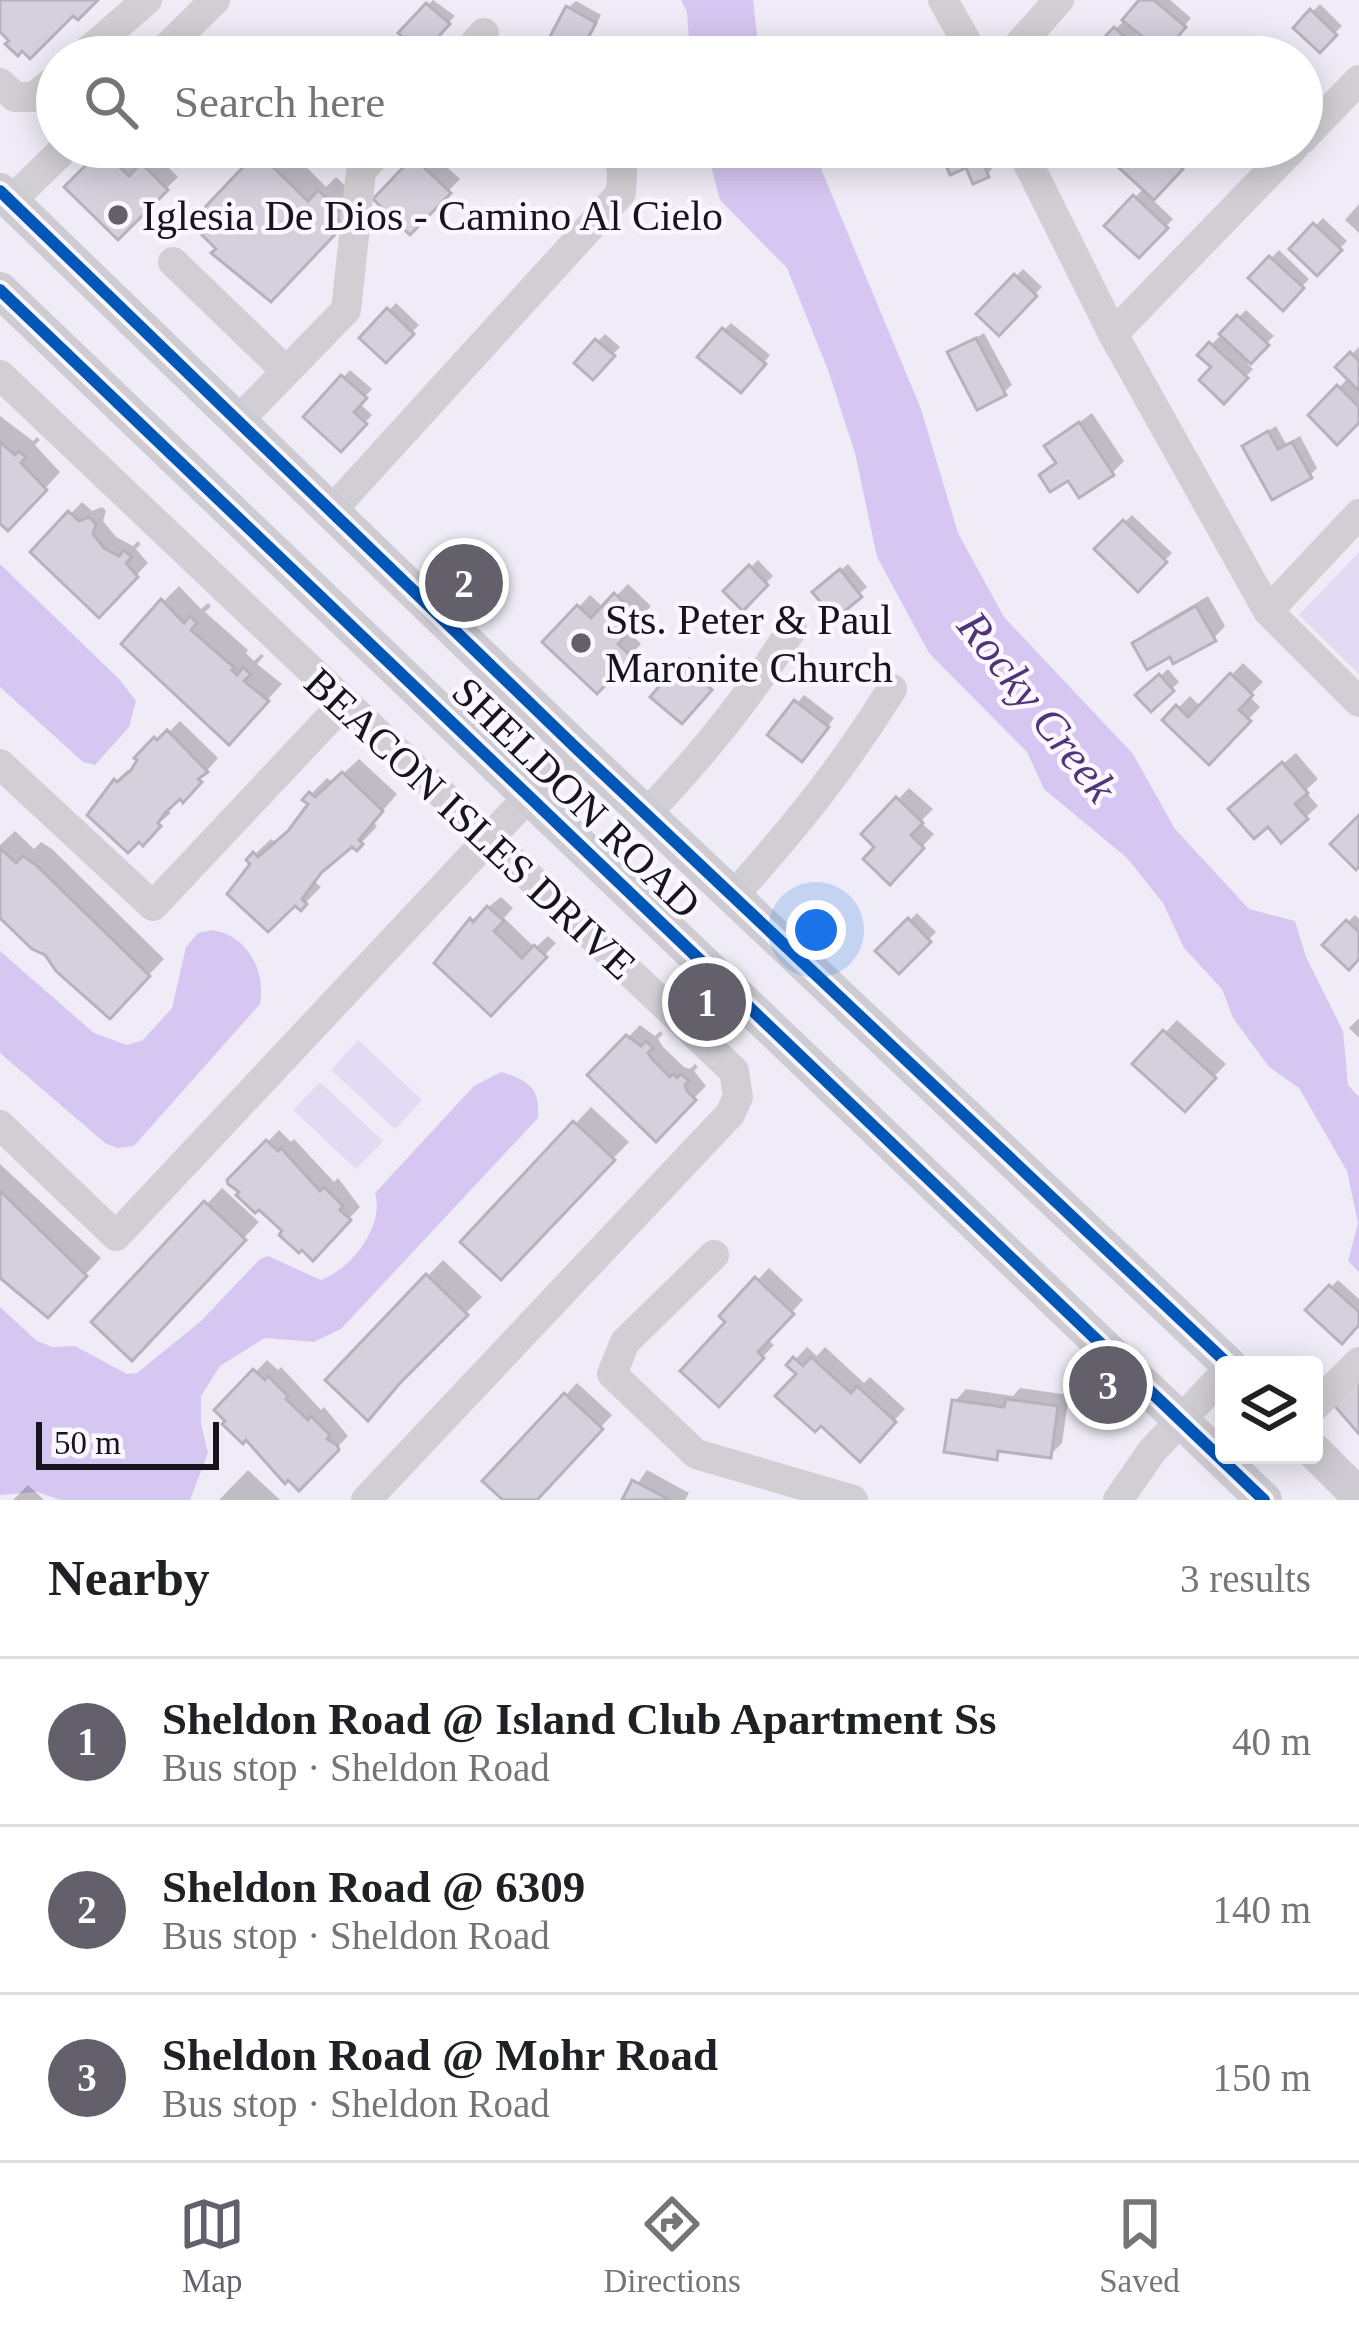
<!DOCTYPE html>
<meta charset="utf-8">
<style>
body{margin:0;font-family:"Times New Roman",serif;background:#f6f6f6;color:#202124}
.controls{position:absolute;right:36px;bottom:36px;display:grid;overflow:hidden;border-radius:12px;box-shadow:0 6px 30px #0003}
.controls button{width:108px;height:108px;display:grid;place-items:center;padding:0;border:0;border-bottom:3px solid #e0e0e0;background:#fff;color:#202124;font:60px sans-serif}
.scale{position:absolute;left:36px;bottom:30px;width:183px;box-sizing:border-box;padding-left:12px;border:6px solid #17131f;border-top:0;font-size:33px;line-height:42px;white-space:nowrap;color:#17131f;-webkit-text-stroke:9px #faf7ff;paint-order:stroke}
.you{position:absolute;left:816px;top:930px;width:42px;height:42px;margin:-30px;border:9px solid #fff;border-radius:50%;background:#1a73e8;box-shadow:0 0 0 18px #1a73e833}
.badge{display:grid;place-items:center;width:78px;height:78px;border-radius:50%;background:#635f6b;color:#fff;font-size:39px;font-weight:700}
.pin{position:absolute;translate:-50% -50%;border:6px solid #fff;box-shadow:0 3px 12px #0006}
.list{margin:0;padding:0;list-style:none}
h2{display:flex;justify-content:space-between;align-items:center;height:156px;margin:0;padding:0 48px;font-size:51px}
h2 small{font-size:39px;font-weight:400;color:#757577}
.list li{display:grid;grid-template-columns:78px 1fr auto;gap:36px;align-items:center;box-sizing:border-box;height:168px;padding:0 48px;border-top:3px solid #e0e0e0}
.list b{display:block;font-size:45px;white-space:nowrap}
.list p{margin:0;font-size:39px;white-space:nowrap;color:#757577}
.list em{font-size:39px;font-style:normal;color:#757577}
.icon{flex:none;width:66px;height:66px;fill:none;stroke:currentColor;stroke-width:2;stroke-linecap:round;stroke-linejoin:round}
.map{position:relative;flex:none;width:1359px;height:1500px;overflow:hidden}
.search{position:absolute;background:#fff;box-shadow:0 6px 30px #0003;left:36px;right:36px;top:36px;height:132px;display:flex;align-items:center;gap:30px;box-sizing:border-box;padding:0 42px;border-radius:66px;color:#757577;font-size:45px}
.sheet{height:660px;background:#fff}
nav{display:flex;justify-content:space-around;align-items:center;box-sizing:border-box;height:168px;border-top:3px solid #e0e0e0;background:#fff;font-size:33px;color:#757577}
nav a{display:grid;justify-items:center;gap:6px}
nav .on{color:#635f6b}
.map>svg:first-child{display:block}
.green{fill:#e3daf3}
.water{fill:#d6c7f2}
.shadow{fill:#0003}
.building{fill:#d4d0dc;stroke:#b6b2bd;stroke-width:3}
.lines{fill:none;stroke-linecap:round;stroke-linejoin:round}
.minor{stroke:#d1cfd3;stroke-width:30}
.major{stroke:#ceccd2;stroke-width:36}
.cycleway-casing{stroke:#faf7ff;stroke-width:20}
.cycleway{stroke:#0057b8;stroke-width:12}
.poi-dot{fill:#635f6b;stroke:#faf7ff;stroke-width:4.5}
.labels{text-anchor:middle;stroke-width:9;stroke-linejoin:round;paint-order:stroke}
.poi-label{font-size:42px;fill:#17131f;stroke:#faf7ff;text-anchor:start}
.street-label{font-size:42px;fill:#17131f;stroke:#faf7ff}
.water-label{font-size:45px;font-style:italic;fill:#513478;stroke:#faf7ff}
</style>
<div class="map">
<svg width="1359" height="1500" viewBox="0 0 1359 1500">
<rect width="100%" height="100%" fill="#f0ecf7"/>
<g class="green">
<path d="M1359 552V674L1299 615Z"/>
<path d="M358 1040 422 1100 395 1129 331 1070Z"/>
<path d="M320 1082 383 1141 356 1169 293 1110Z"/>
</g>
<g class="water">
<path d="M681 0H753L758 42 766 57H690L687 12Z"/>
<path d="M706 147H812L921 409 958 533 1004 617 1133 754 1175 829 1249 909 1295 921 1306 957 1343 1031 1348 1085 1359 1097V1272L1348 1261 1358 1223 1347 1171 1299 1088 1269 1067 1233 1018 1222 989 1184 948 1163 903 1127 858 1044 789 1027 752 929 653 877 557 855 453 828 370 787 268 720 200Z"/>
<path d="M0 564 120 680 136 701 129 727 95 765 83 762 0 687Z"/>
<path d="M212 930C247 935 266 970 260 1004L134 1146 117 1148 105 1143 0 1053V951L94 1033 127 1045 143 1040 172 1008 186 947 198 933Z"/>
<path d="M501 1072C529 1081 540 1087 538 1118L341 1329 314 1342 265 1338 220 1366 201 1396V1424L208 1453 190 1500H61L37 1492 0 1495V1307L37 1341 53 1347 75 1346 127 1374 137 1373 201 1321 260 1259 268 1256 321 1280C351 1269 385 1226 375 1193L474 1086Z"/>
</g>
<g class="shadow">
<path d="M433 0 455 16 422 50 403 32Z"/>
<path d="M1143 0H1170L1191 18 1170 43 1138 29 1135 33 1153 51 1147 57H1090Z"/>
<path d="M576 1 601 15 579 56 561 57 568 8Z"/>
<path d="M1320 4 1342 26 1319 49 1297 27Z"/>
<path d="M904 45 911 57H882Z"/>
<path d="M1069 47 1079 57H1059Z"/>
<path d="M109 147H123L142 166 155 154 178 177 118 236 69 187Z"/>
<path d="M267 147H287L326 187 336 177 352 192 357 207 271 298 194 223Z"/>
<path d="M942 147H986L994 167 987 174Z"/>
<path d="M1141 147H1174L1188 160 1151 198 1173 219 1139 254 1108 226 1145 187Z"/>
<path d="M426 148 460 179 410 230 377 199Z"/>
<path d="M1359 204V233L1345 220Z"/>
<path d="M1323 218 1347 241 1317 272 1293 249Z"/>
<path d="M1279 250 1309 279 1283 307 1252 278Z"/>
<path d="M1023 269 1042 287 998 331 980 314Z"/>
<path d="M396 303 419 325 386 359 363 338Z"/>
<path d="M1246 310 1274 336 1247 363 1253 369 1224 400 1215 367 1201 355Z"/>
<path d="M731 323 770 355 748 382 724 330Z"/>
<path d="M984 333 1012 385 1004 392 951 353Z"/>
<path d="M605 334 620 347 593 376 578 362Z"/>
<path d="M1359 347V419L1312 415 1349 377 1339 367Z"/>
<path d="M350 370 372 389 359 403 372 415 341 448 307 417Z"/>
<path d="M1092 413 1124 461 1112 473 1042 475 1058 461 1048 446Z"/>
<path d="M0 416 33 441 37 437 40 440 35 445 60 472 24 512 0 520Z"/>
<path d="M1276 426 1286 444 1300 436 1317 468 1310 475 1245 446Z"/>
<path d="M82 502 92 511 102 507 106 511 103 521 116 537 133 546 138 541 141 544 136 549 148 563 99 614 34 552Z"/>
<path d="M1132 515 1172 553 1138 587 1098 549Z"/>
<path d="M758 560 773 576 743 606 727 591Z"/>
<path d="M848 564 867 587 835 615 823 585Z"/>
<path d="M628 584 651 606 628 631 641 644 597 690 546 642 590 595 604 608Z"/>
<path d="M179 586 201 609 208 603 211 606 205 612 248 650 246 653 254 661 261 654 264 656 257 664 282 684 244 725 163 602Z"/>
<path d="M1208 596 1225 626 1214 638 1171 653 1136 643 1147 632Z"/>
<path d="M689 657 717 681 682 720 654 696Z"/>
<path d="M1243 663 1263 682 1249 696 1260 707 1209 761 1166 720 1190 696 1201 707Z"/>
<path d="M1168 669 1179 682 1151 708 1140 695Z"/>
<path d="M804 695 834 718 809 751 771 735Z"/>
<path d="M180 721 218 758 183 798 180 796 167 810 171 813 128 849 116 781 128 770 131 773 167 728 170 731Z"/>
<path d="M1296 753 1318 779 1305 791 1318 806 1306 817 1244 797Z"/>
<path d="M359 759 397 794 373 822 377 826 373 831 357 847 352 843 335 857 315 882 321 887 301 907 254 864 255 854 271 839 276 843 295 826 312 803 311 794 327 778 333 783Z"/>
<path d="M909 788 933 809 920 822 934 834 890 881 878 847 865 834Z"/>
<path d="M15 831 34 849 41 842 52 849 164 959 110 1015 0 911V845Z"/>
<path d="M501 897 513 908 504 918 535 948 548 936 556 943 491 1012 438 962 472 920Z"/>
<path d="M917 913 936 932 899 970 879 951Z"/>
<path d="M1355 915 1359 919V955L1326 944Z"/>
<path d="M1359 1018V1038L1349 1028Z"/>
<path d="M1177 1020 1226 1064 1185 1108 1136 1064Z"/>
<path d="M640 1025 655 1036 660 1031 663 1034 658 1039 663 1047 684 1067 690 1069 695 1064 698 1067 694 1071 706 1086 656 1137 592 1075Z"/>
<path d="M591 1107 629 1142 500 1276 464 1242Z"/>
<path d="M279 1130 291 1142 294 1139 334 1182 338 1178 360 1207 313 1257 231 1181Z"/>
<path d="M0 1164 101 1258 48 1314 0 1273Z"/>
<path d="M222 1188 259 1222 132 1356 95 1322Z"/>
<path d="M443 1260 482 1297 414 1364 329 1380Z"/>
<path d="M769 1268 803 1300 767 1339 774 1345 719 1403 729 1322 723 1316Z"/>
<path d="M1338 1280 1359 1299V1322L1309 1310Z"/>
<path d="M807 1347 817 1356 825 1347 864 1383 870 1377 905 1409 860 1457 790 1365Z"/>
<path d="M267 1360 278 1370 281 1367 321 1410 324 1407 348 1436 299 1487 219 1410Z"/>
<path d="M577 1383 612 1415 534 1500H508L486 1481Z"/>
<path d="M1020 1388 1069 1395 1062 1443 1050 1455 1004 1449 996 1457 955 1401 966 1389 1013 1396Z"/>
<path d="M248 1470 280 1500H219Z"/>
<path d="M647 1470 689 1493 685 1500H626Z"/>
<path d="M28 1485 44 1500H13Z"/>
</g>
<g class="building">
<path d="M0 0H98L78 20 73 16 30 59 22 51 18 56 5 44 9 41 0 32Z"/>
<path d="M1139 0H1154L1186 27 1163 54 1122 20Z"/>
<path d="M426 3 450 24 422 55 398 33Z"/>
<path d="M566 6 596 23 578 57H555L543 50Z"/>
<path d="M1310 9 1337 35 1320 53 1293 28Z"/>
<path d="M1114 27 1146 57H1086Z"/>
<path d="M262 147 278 159 272 166 308 201 318 190 338 210 333 215 344 225 271 302 211 253 216 249 190 223Z"/>
<path d="M938 147H976L989 177 973 184 966 168 950 175Z"/>
<path d="M1137 147H1160L1183 169 1154 200 1118 167Z"/>
<path d="M102 149 129 176 141 163 168 190 118 240 64 187Z"/>
<path d="M413 157 451 193 410 235 373 199Z"/>
<path d="M1133 195 1168 228 1139 258 1104 226Z"/>
<path d="M1313 223 1342 250 1317 276 1289 249Z"/>
<path d="M1269 256 1304 288 1283 311 1248 278Z"/>
<path d="M1014 274 1037 296 999 336 976 314Z"/>
<path d="M387 308 414 334 386 363 359 338Z"/>
<path d="M1237 315 1269 345 1251 364 1219 334Z"/>
<path d="M722 328 766 364 741 393 697 357Z"/>
<path d="M976 338 1006 395 977 410 947 352Z"/>
<path d="M595 339 615 356 593 380 574 363Z"/>
<path d="M1209 342 1248 378 1224 404 1199 380 1211 367 1197 355Z"/>
<path d="M1350 352 1359 361V391L1335 367Z"/>
<path d="M341 375 367 398 354 412 367 424 341 452 303 417Z"/>
<path d="M1337 385 1359 407V423L1337 445 1308 415Z"/>
<path d="M1079 422 1114 475 1079 498 1068 481 1050 492 1039 475 1056 463 1044 446Z"/>
<path d="M1268 431 1278 449 1292 442 1312 478 1272 500 1242 446Z"/>
<path d="M0 442 15 455 19 451 26 457 21 463 47 490 8 531 0 524Z"/>
<path d="M68 511 79 521 89 517 96 524 93 534 104 548 119 556 124 550 132 557 126 563 138 577 99 618 30 552Z"/>
<path d="M1123 520 1167 562 1138 592 1094 549Z"/>
<path d="M749 565 768 585 743 611 723 591Z"/>
<path d="M840 569 862 597 835 619 812 592Z"/>
<path d="M614 593 641 619 618 644 632 657 597 694 542 642 577 605 591 618Z"/>
<path d="M161 599 184 623 190 616 197 623 191 630 235 668 232 670 237 675 243 667 251 674 244 681 269 701 229 745 121 644Z"/>
<path d="M1196 606 1216 641 1173 664 1170 657 1147 670 1132 643Z"/>
<path d="M680 662 712 690 682 724 650 697Z"/>
<path d="M1230 673 1253 695 1239 710 1251 721 1209 765 1162 720 1176 705 1188 717Z"/>
<path d="M1159 674 1174 691 1151 712 1135 695Z"/>
<path d="M794 700 829 727 802 762 767 735Z"/>
<path d="M167 730 208 772 198 779 202 782 183 803 180 799 165 813 158 823 161 826 143 846 139 842 128 853 87 815 114 779 117 782 131 770 137 760 134 758 154 737 157 740Z"/>
<path d="M1282 762 1308 793 1295 804 1308 819 1281 843 1268 827 1254 839 1228 809Z"/>
<path d="M342 772 383 811 359 840 363 844 357 851 352 847 321 873 302 899 307 904 301 911 295 906 268 932 227 894 250 864 246 860 253 852 258 857 288 831 308 804 302 800 309 792 315 797Z"/>
<path d="M896 797 923 823 911 835 924 848 890 885 863 859 874 847 861 834Z"/>
<path d="M1359 815V867L1356 870 1330 844Z"/>
<path d="M0 848 16 863 23 856 36 865 150 976 110 1019 56 971 45 955 32 949 0 918Z"/>
<path d="M487 906 504 921 494 931 522 958 534 945 547 957 491 1016 434 963 470 918 473 922Z"/>
<path d="M908 918 931 942 899 974 875 951Z"/>
<path d="M1346 920 1359 932V959L1349 970 1322 945Z"/>
<path d="M1163 1030 1216 1078 1185 1112 1132 1064Z"/>
<path d="M626 1035 641 1046 646 1041 653 1048 648 1053 652 1059 670 1077 673 1074 677 1078 681 1074 689 1081 685 1085 687 1091 696 1100 656 1142 587 1075Z"/>
<path d="M573 1121 615 1160 501 1280 460 1242Z"/>
<path d="M266 1140 278 1151 281 1148 320 1191 324 1187 343 1206 340 1210 351 1220 313 1261 302 1250 299 1253 279 1235 282 1231 259 1210 255 1213 236 1195 239 1192 228 1184 227 1180Z"/>
<path d="M0 1191 87 1276 48 1318 0 1278Z"/>
<path d="M204 1201 246 1240 132 1361 91 1322Z"/>
<path d="M426 1274 468 1315 400 1383 368 1421 325 1380Z"/>
<path d="M755 1277 794 1314 758 1352 764 1358 719 1407 680 1371 725 1322 719 1316Z"/>
<path d="M1329 1285 1359 1312V1325L1342 1344 1305 1310Z"/>
<path d="M793 1357 803 1366 811 1357 851 1393 857 1386 896 1422 860 1462 821 1426 815 1432 775 1396 796 1374 786 1365Z"/>
<path d="M253 1369 265 1380 268 1376 288 1396 286 1399 308 1420 311 1416 330 1435 327 1439 337 1445 339 1450 299 1491 288 1480 285 1484 246 1440 243 1444 222 1424 225 1421 214 1410Z"/>
<path d="M1359 1380V1434L1332 1403Z"/>
<path d="M564 1393 603 1429 537 1500H503L482 1481Z"/>
<path d="M1006 1399 1058 1406 1051 1458 998 1451 997 1460 944 1452 952 1400 1004 1407Z"/>
<path d="M632 1480 670 1500H622Z"/>
</g>
<g class="lines">
<g class="minor">
<path d="M943 0 975 57"/>
<path d="M81 57 147 0"/>
<path d="M157 57 215 0"/>
<path d="M463 57 484 33"/>
<path d="M1008 57 1059 0"/>
<path d="M0 83 15 97H34L57 78"/>
<path d="M1302 139 1359 80"/>
<path d="M1020 147 1113 334 1268 611 1359 702"/>
<path d="M11 201 66 147"/>
<path d="M173 262 286 371"/>
<path d="M1113 334 1294 147"/>
<path d="M0 375 734 1071 738 1097 730 1114 366 1500"/>
<path d="M240 419 346 310 361 171 382 147"/>
<path d="M332 510 621 193 622 172 617 147"/>
<path d="M1268 611 1359 514"/>
<path d="M0 764 153 906 344 703"/>
<path d="M646 814C701 757 750 696 792 629"/>
<path d="M733 896C796 826 842 769 892 689"/>
<path d="M0 1125 116 1236 575 747"/>
<path d="M714 1255 625 1342 612 1374 696 1454 853 1500"/>
<path d="M1314 1407 1359 1362"/>
<path d="M1118 1500 1152 1451 1224 1374"/>
</g>
<g class="major">
<path d="M0 191 575 747 1229 1365"/>
<path d="M0 290 1264 1500"/>
<path d="M1314 1451 1359 1496"/>
</g>
<defs>
<g id="cycleway">
<path d="M0 191 575 747 1229 1365"/>
<path d="M0 290 1264 1500"/>
</g>
</defs>
<use href="#cycleway" class="cycleway-casing"/>
<use href="#cycleway" class="cycleway"/>
</g>
<g class="poi-dot">
<circle cx="118" cy="215" r="12"/>
<circle cx="581" cy="643" r="12"/>
</g>
<g class="labels">
<g class="poi-label">
<text x="142" y="230">Iglesia De Dios - Camino Al Cielo</text>
<text x="605" y="634">Sts. Peter &amp; Paul<tspan x="605" dy="48">Maronite Church</tspan></text>
</g>
<g class="street-label">
<text transform="translate(577 797) rotate(44)" y="15">SHELDON ROAD</text>
<text transform="translate(471 823) rotate(43)" y="15">BEACON ISLES DRIVE</text>
</g>
<g class="water-label">
<text transform="translate(1038 706) rotate(52)" y="16">Rocky Creek</text>
</g>
</g>
</svg>
<div class="controls">
<button><svg class="icon" aria-label="layers" viewBox="0 0 24 24"><path d="M12 4l9 5-9 5-9-5zM3 14l9 5 9-5"/></svg></button>
</div>
<div class="scale">50 m</div>
<div class="you"></div>
<div class="pin badge" style="left:707px;top:1002px">1</div>
<div class="pin badge" style="left:464px;top:583px">2</div>
<div class="pin badge" style="left:1108px;top:1385px">3</div>
<div class="search"><svg class="icon" aria-label="search" viewBox="0 0 24 24"><circle cx="10" cy="10" r="6"/><path d="M15 15l6 6"/></svg>Search here</div>
</div>
<section class="sheet">
<h2>Nearby<small>3 results</small></h2>
<ul class="list">
<li><span class="badge">1</span><div><b>Sheldon Road @ Island Club Apartment Ss</b><p>Bus stop · Sheldon Road</p></div><em>40 m</em></li>
<li><span class="badge">2</span><div><b>Sheldon Road @ 6309</b><p>Bus stop · Sheldon Road</p></div><em>140 m</em></li>
<li><span class="badge">3</span><div><b>Sheldon Road @ Mohr Road</b><p>Bus stop · Sheldon Road</p></div><em>150 m</em></li>
</ul>
</section>
<nav>
<a class="on"><svg class="icon" aria-label="map" viewBox="0 0 24 24"><path d="M3 6l6-2 6 2 6-2v14l-6 2-6-2-6 2zM9 4v14M15 6v14"/></svg>Map</a>
<a><svg class="icon" aria-label="directions" viewBox="0 0 24 24"><path d="M12 3l9 9-9 9-9-9zM9 14v-3h6M13 9l2 2-2 2"/></svg>Directions</a>
<a><svg class="icon" aria-label="saved" viewBox="0 0 24 24"><path d="M7 4h10v16l-5-4-5 4z"/></svg>Saved</a>
</nav>
